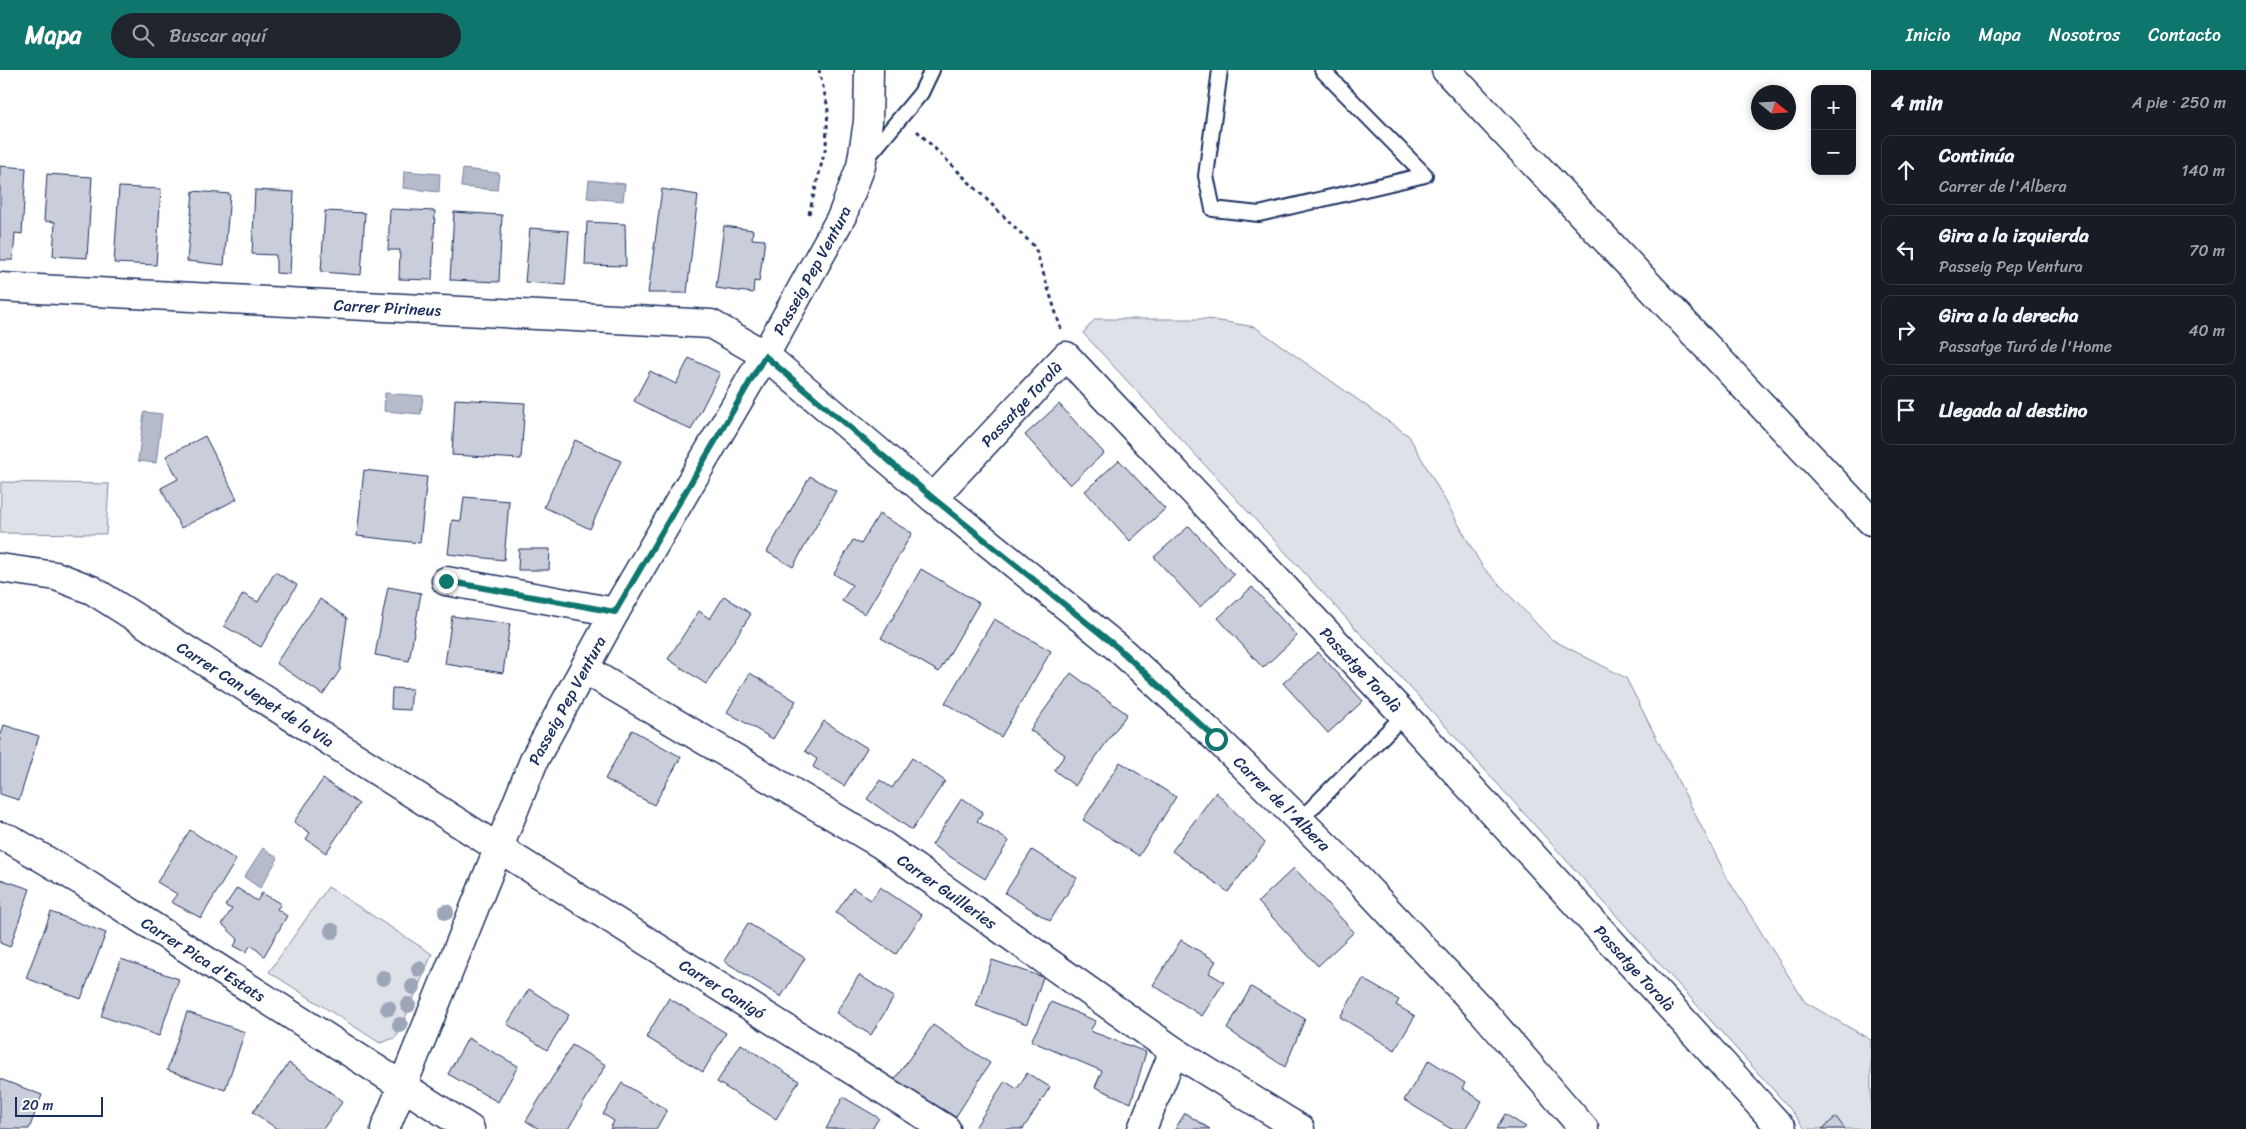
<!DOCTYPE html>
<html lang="es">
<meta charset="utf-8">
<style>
body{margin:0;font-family:Sriracha,sans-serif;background:#20242c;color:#f1f3f6}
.controls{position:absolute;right:15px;top:15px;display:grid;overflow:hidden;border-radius:10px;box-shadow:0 2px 8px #0003}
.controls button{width:45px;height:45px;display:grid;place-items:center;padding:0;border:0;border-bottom:1px solid #363941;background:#171b24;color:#f1f3f6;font:25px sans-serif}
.compass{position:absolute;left:1751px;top:15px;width:45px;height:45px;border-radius:50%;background:#171b24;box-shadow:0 2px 8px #0003;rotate:108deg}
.scale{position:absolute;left:15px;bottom:12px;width:88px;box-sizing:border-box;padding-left:5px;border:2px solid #1b2f5e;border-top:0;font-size:14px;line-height:18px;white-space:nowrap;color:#1b2f5e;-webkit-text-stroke:4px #fff;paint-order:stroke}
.stop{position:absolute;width:15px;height:15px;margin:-11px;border:4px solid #0f766e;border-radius:50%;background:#fff}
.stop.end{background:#0f766e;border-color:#fff;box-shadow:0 1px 5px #0008}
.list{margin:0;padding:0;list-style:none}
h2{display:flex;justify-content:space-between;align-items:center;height:65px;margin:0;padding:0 20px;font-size:21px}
h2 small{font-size:16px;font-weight:400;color:#9ea1a6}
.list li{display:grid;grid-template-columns:32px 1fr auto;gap:15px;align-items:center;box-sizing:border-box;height:70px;margin:0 10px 10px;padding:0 10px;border:1px solid #363941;border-radius:10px}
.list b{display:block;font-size:19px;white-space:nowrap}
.list p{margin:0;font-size:16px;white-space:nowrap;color:#9ea1a6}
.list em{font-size:16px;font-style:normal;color:#9ea1a6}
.icon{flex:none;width:28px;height:28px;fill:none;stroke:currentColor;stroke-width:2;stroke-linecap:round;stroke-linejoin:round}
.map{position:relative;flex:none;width:1871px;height:1059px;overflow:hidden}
header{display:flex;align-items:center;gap:30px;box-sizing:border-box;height:70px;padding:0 25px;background:#0f766e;color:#fff}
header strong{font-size:24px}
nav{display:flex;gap:28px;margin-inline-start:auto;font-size:18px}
.search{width:350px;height:45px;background:#20242c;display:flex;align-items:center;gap:12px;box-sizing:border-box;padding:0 18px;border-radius:28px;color:#9ea1a6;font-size:19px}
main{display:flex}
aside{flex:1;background:#171b24}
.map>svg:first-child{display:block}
.green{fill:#dee1e7;stroke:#7c88a2}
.water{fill:#b5bbca;stroke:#77839f}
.building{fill:#caceda;stroke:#1b2f5e}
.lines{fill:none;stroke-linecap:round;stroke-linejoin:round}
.lane-casing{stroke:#1b2f5e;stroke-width:18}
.street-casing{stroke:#1b2f5e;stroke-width:31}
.highway-casing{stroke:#1b2f5e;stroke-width:31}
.path{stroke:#1b2f5e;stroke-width:3;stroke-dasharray:4 4;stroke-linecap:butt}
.lane{stroke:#fff;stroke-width:14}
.street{stroke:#fff;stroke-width:28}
.highway{stroke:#fff;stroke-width:28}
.tree{fill:#9da5b9}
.route{stroke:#0f766e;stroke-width:6}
.labels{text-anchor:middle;stroke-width:4.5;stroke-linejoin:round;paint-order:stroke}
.street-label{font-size:16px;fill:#1b2f5e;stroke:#fff}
</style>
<header>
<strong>Mapa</strong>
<div class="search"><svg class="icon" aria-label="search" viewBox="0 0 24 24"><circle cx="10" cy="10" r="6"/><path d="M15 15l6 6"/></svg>Buscar aquí</div>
<nav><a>Inicio</a><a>Mapa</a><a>Nosotros</a><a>Contacto</a></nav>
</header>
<main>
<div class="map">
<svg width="1871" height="1059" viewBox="0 0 1871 1059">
<rect width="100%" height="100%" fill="#fff"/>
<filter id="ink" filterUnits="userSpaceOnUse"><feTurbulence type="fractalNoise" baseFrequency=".02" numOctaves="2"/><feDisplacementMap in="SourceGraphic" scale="10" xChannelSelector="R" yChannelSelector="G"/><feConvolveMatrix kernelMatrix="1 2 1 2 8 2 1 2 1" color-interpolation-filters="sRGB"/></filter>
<g filter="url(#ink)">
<g class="green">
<path d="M1095 249H1208L1255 257 1409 366 1482 496 1551 569 1626 608 1729 811 1805 932 1871 970V1059H1805L1787 1035 1429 638 1083 263Z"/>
<path d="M1 412 109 414 106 464 0 463Z"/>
<path d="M328 817 432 884 399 963 395 968 380 973 269 902Z"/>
</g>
<g class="water">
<path d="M463 99 499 103 497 120 461 117Z"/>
<path d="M404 101 440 104 439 122 403 118Z"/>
<path d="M589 110 625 114 623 131 587 128Z"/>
<path d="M385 323 423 326 421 344 384 341Z"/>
<path d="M144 342 162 344 156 393 138 391Z"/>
<path d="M263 778 278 788 260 818 244 807Z"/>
</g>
<g class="building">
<path d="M0 96 26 98 22 164 15 163 13 190H0Z"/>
<path d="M47 104 92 107 87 188 53 186 55 152 44 151Z"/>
<path d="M119 117 161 119 156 195 114 193Z"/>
<path d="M662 119 698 125 687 223H648Z"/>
<path d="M255 120 294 122 290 204 276 203V185L252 184Z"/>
<path d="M193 121 230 124 224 195 187 191Z"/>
<path d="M390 139 435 141 432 210 399 209 400 180H388Z"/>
<path d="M325 141 365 143 361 205 321 202Z"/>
<path d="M454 142 502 145 499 212 450 210Z"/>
<path d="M587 152 625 154 626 196 585 195Z"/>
<path d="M724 156 753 160 752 169 765 170 759 212 754 211 753 223 716 218Z"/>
<path d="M530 158 569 161 565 215 525 212Z"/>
<path d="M689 288 720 303 691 360 634 331 650 301 676 314Z"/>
<path d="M455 329 525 333 521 389 452 385Z"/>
<path d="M1059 334 1104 383 1070 415 1025 365Z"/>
<path d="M205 366 237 429 181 458 161 418 178 409 166 386Z"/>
<path d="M575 370 621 391 590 459 544 437Z"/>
<path d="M1119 390 1165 439 1130 471 1085 421Z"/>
<path d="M364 400 427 407 420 473 357 466Z"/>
<path d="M810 406 836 421 793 497 767 482Z"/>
<path d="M464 427 509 431 504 490 448 484 452 450 461 451Z"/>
<path d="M879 444 912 463 865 544 842 531 852 515 834 504 853 470 861 474Z"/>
<path d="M1189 456 1234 505 1200 537 1154 487Z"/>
<path d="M519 479H550L549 500H518Z"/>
<path d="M921 499 979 533 939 602 881 568Z"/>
<path d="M275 502 297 515 261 577 224 556 243 524 258 532Z"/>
<path d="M388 517 421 523 409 591 375 585Z"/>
<path d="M1252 517 1297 566 1263 598 1218 548Z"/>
<path d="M724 526 751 544 706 614 668 589 699 541 710 549Z"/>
<path d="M320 529 347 548 340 600 323 625 276 593Z"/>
<path d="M452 546 510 554 503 603 445 594Z"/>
<path d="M994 549 1051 581 1001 667 945 633Z"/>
<path d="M1318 582 1363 631 1328 663 1283 613Z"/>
<path d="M750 603 796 631 773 669 727 642Z"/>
<path d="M1071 603 1127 644 1075 716 1054 700 1065 685 1030 660Z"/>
<path d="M392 618 412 619 410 640 391 639Z"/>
<path d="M824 651 867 678 844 716 813 697 817 689 805 681Z"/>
<path d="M4 655 39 666 19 730 0 724V668Z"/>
<path d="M632 660 681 687 654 735 605 709Z"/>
<path d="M912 688 945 711 912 760 867 729 880 710 892 718Z"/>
<path d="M1120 692 1176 727 1139 786 1083 750Z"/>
<path d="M323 709 359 734 326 783 306 769 310 763 294 752Z"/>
<path d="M1216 722 1265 773 1228 822 1172 781Z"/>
<path d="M962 728 983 742 977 751 1009 771 985 809 932 775Z"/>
<path d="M190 760 236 790 201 848 171 832 177 824 157 812Z"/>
<path d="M1032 780 1077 808 1050 851 1005 823Z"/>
<path d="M1294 798 1354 862 1318 896 1258 832Z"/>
<path d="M0 809 30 819 10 877 0 873Z"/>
<path d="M880 817 922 845 896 884 836 843 853 818 871 830Z"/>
<path d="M237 818 257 831 262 823 281 834 277 839 287 846 264 886 251 875 246 882 234 876 238 869 222 854 232 839 225 836Z"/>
<path d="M51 842 106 863 81 929 26 908Z"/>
<path d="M748 853 805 888 781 927 724 891Z"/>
<path d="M1181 870 1216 891 1209 903 1224 912 1202 946 1153 915Z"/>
<path d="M121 889 179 909 159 966 101 946Z"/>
<path d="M992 890 1043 907 1027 954 976 936Z"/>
<path d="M859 905 894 927 871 965 836 943Z"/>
<path d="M1363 909 1399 930 1396 935 1415 946 1395 980 1340 947Z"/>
<path d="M1251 917 1305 949 1285 997 1227 959Z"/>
<path d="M529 919 569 945 547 980 507 954Z"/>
<path d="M669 928 726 963 703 1002 646 967Z"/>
<path d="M1051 932 1096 951 1090 961 1146 982 1131 1033 1095 1017 1102 1001 1031 971Z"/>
<path d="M187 942 245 962 225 1020 167 1000Z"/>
<path d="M933 955 990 993 955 1048 894 1010Z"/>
<path d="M468 968 518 996 498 1032 448 1004Z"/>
<path d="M741 974 799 1011 776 1049 717 1012Z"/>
<path d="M572 975 606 995 568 1059H539L526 1051Z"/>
<path d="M1429 990 1465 1013 1462 1018 1482 1031 1465 1059H1451L1404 1030Z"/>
<path d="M289 993 343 1031 323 1059H277L253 1042Z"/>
<path d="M1027 1003 1050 1017 1023 1059H974L1005 1011 1017 1019Z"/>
<path d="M0 1009 42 1025 29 1059H0Z"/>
<path d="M622 1013 667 1040 656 1059H610L614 1051 603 1044Z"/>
<path d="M843 1027 879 1048 872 1059H826Z"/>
<path d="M1185 1043 1210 1059H1175Z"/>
<path d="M1505 1044 1526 1057 1524 1059H1496Z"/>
<path d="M1836 1047 1845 1059H1822Z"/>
</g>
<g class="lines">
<defs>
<g id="lane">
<path d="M1220 0 1206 106 1213 139 1259 144 1425 105 1322 0"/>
<path d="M866 89 921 23 932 0"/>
<path d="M1300 750 1404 645"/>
</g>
<g id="street">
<path id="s1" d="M0 217 711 254 765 285 933 428 1118 578 1217 669 1345 795 1485 944 1584 1059"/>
<path id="s2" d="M933 428 1066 286 1404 645 1782 1059"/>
<path id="s3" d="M0 498 56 506 92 520 500 779 946 1059"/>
<path d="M446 511 615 542"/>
<path id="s4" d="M584 599 882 775 1174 981 1300 1059"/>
<path id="s5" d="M0 766 10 769 83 812 470 1059"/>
<path id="s6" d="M385 1059 535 688 615 542 765 285 842 146 861 96 868 52 869 0"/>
<path d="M1142 1059 1174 981"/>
</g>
<path id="highway" d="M1446 0 1871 451"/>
</defs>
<use href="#lane" class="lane-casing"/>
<use href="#street" class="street-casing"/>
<use href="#highway" class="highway-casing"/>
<g class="path">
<path d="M917 61 1035 177 1061 259"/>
<path d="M809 144 826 76 828 38 819 0"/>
</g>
<use href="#lane" class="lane"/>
<use href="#street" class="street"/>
<use href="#highway" class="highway"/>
</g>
<g class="tree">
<circle cx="446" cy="842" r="8"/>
<circle cx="332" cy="861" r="8"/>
<circle cx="419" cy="899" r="8"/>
<circle cx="383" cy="908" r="8"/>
<circle cx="413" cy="917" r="8"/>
<circle cx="408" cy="935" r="8"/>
<circle cx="388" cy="938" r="8"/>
<circle cx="400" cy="955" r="8"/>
</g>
</g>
<g class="lines" filter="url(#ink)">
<path class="route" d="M446 511 615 542 765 286 933 428 1118 578 1216 669"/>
</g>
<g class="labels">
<g class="street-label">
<text dy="6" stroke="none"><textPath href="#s6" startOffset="961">Passeig Pep Ventura</textPath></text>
<text dy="6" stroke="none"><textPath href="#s1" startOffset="388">Carrer Pirineus</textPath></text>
<text dy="6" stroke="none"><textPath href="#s2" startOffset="129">Passatge Torolà</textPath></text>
<text dy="6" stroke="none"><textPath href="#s2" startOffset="625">Passatge Torolà</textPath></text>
<text dy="6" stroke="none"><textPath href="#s3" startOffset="289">Carrer Can Jepet de la Via</textPath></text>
<text dy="6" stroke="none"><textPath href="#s6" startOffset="466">Passeig Pep Ventura</textPath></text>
<text dy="6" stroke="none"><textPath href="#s1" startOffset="1459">Carrer de l'Albera</textPath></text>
<text dy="6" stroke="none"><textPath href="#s4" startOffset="426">Carrer Guilleries</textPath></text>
<text dy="6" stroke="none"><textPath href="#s5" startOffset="238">Carrer Pica d'Estats</textPath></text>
<text dy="6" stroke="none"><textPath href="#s2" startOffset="1030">Passatge Torolà</textPath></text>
<text dy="6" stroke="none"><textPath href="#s3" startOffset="841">Carrer Canigó</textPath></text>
</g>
</g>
</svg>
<div class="controls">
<button>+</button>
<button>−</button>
</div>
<svg class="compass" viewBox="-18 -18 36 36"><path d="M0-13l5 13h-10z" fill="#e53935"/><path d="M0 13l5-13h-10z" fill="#9ea1a6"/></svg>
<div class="scale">20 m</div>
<div class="stop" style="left:1216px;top:669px"></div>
<div class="stop end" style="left:446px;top:511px"></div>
</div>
<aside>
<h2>4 min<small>A pie · 250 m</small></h2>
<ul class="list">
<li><svg class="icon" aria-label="ahead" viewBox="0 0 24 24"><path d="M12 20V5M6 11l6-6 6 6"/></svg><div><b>Continúa</b><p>Carrer de l'Albera</p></div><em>140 m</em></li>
<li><svg class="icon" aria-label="left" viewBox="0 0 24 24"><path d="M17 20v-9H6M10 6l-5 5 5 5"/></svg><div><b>Gira a la izquierda</b><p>Passeig Pep Ventura</p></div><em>70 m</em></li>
<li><svg class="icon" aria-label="right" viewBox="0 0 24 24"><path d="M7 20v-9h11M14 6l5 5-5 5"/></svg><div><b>Gira a la derecha</b><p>Passatge Turó de l'Home</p></div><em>40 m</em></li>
<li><svg class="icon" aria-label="arrive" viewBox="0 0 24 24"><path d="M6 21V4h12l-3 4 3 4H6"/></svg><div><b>Llegada al destino</b></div></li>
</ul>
</aside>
</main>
